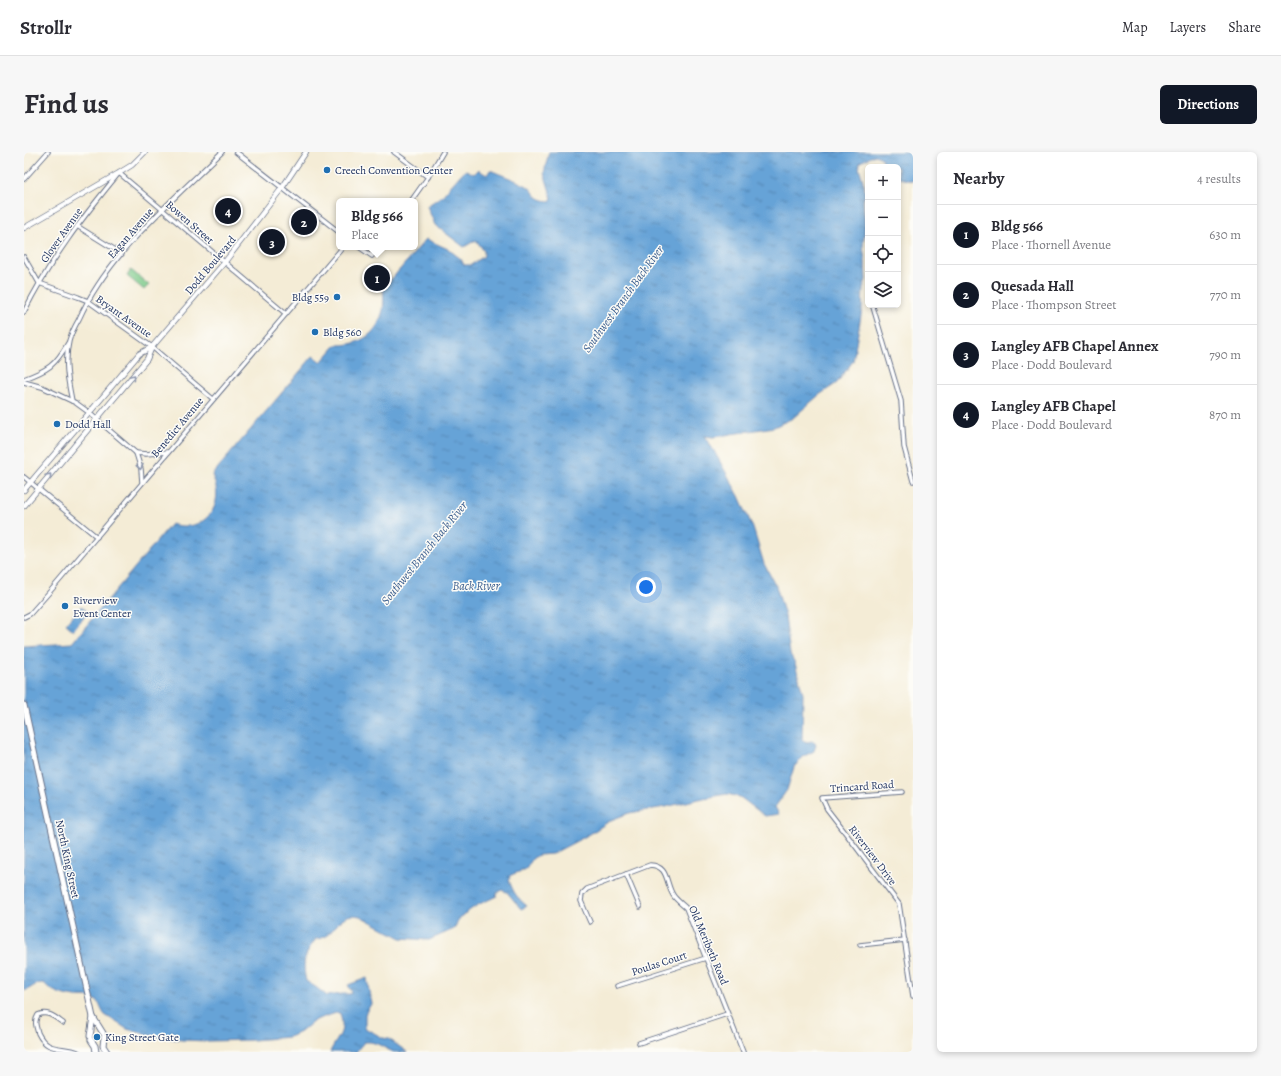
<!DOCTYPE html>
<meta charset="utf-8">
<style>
body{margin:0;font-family:Alegreya,serif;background:#f7f7f7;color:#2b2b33}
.controls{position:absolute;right:12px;top:12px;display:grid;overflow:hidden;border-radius:6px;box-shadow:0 2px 6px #0003}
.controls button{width:36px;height:36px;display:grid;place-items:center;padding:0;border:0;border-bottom:1px solid #e1e1e2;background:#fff;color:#2b2b33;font:20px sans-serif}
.you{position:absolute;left:622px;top:435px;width:14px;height:14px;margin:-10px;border:3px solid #fff;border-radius:50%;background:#1a73e8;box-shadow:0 0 0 6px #1a73e833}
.badge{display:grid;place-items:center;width:26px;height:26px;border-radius:50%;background:#111827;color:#fff;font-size:13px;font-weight:700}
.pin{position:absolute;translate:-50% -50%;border:2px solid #fff;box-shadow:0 1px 4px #0006}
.popup{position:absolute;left:312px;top:46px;width:82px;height:52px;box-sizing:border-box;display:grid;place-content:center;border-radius:6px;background:#fff;filter:drop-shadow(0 1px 3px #0005);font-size:13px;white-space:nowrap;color:#7c7c81}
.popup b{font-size:15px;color:#2b2b33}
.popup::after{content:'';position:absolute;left:50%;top:100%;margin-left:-8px;border:8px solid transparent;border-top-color:#fff}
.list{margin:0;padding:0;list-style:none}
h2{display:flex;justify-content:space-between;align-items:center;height:52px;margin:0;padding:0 16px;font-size:17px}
h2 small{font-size:13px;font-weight:400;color:#7c7c81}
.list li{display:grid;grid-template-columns:26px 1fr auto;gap:12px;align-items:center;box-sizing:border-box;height:60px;padding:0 16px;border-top:1px solid #e1e1e2}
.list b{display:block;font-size:15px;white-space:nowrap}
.list p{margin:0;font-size:13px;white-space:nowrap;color:#7c7c81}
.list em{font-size:13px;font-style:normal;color:#7c7c81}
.icon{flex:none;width:22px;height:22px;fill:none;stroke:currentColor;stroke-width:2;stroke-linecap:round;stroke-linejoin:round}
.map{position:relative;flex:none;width:889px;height:900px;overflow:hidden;border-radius:6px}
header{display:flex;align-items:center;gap:24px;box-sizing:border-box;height:56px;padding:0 20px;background:#fff;border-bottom:1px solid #e1e1e2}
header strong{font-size:19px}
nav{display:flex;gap:22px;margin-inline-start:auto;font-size:14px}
.intro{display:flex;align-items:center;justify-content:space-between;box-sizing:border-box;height:96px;padding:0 24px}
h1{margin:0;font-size:28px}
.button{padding:10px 18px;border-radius:6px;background:#111827;color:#fff;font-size:14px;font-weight:700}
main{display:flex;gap:24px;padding:0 24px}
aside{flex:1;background:#fff;border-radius:6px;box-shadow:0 2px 6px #0003}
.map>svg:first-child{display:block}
.green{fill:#7bc988;stroke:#4b7c73}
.water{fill:url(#water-ripples);stroke:#40699a}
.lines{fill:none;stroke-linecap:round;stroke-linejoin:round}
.minor-casing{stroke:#677188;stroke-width:5.5}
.tertiary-casing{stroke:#677188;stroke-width:6}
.secondary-casing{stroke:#677188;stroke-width:7}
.minor{stroke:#fff;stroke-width:3.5}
.tertiary{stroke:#fff;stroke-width:4.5}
.secondary{stroke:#fff;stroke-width:5}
.oneway{stroke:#8d97ae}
.poi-dot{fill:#1f6fb2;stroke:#fdfcf7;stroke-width:1.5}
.labels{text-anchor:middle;stroke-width:3;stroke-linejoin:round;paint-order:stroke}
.poi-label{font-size:11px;fill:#1b2f5e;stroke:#fdfcf7;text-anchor:start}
.street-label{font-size:11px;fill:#1b2f5e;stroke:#fdfcf7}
.water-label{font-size:12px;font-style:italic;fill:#395d8e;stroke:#fdfcf7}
</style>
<header>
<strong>Strollr</strong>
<nav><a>Map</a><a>Layers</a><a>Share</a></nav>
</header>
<div class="intro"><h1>Find us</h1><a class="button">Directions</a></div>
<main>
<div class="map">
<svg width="889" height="900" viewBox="0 0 889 900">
<defs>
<pattern id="water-ripples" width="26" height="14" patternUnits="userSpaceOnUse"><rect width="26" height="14" fill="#66a3d7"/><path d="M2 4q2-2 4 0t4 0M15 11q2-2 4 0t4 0" fill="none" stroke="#5385b2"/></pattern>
</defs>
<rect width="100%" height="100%" fill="#fdfcf7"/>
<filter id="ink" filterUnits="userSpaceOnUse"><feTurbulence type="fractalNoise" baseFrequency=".025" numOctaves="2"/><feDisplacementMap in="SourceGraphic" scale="8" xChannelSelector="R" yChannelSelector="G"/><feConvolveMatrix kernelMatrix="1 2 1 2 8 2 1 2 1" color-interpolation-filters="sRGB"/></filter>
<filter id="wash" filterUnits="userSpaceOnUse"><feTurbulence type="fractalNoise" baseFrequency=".012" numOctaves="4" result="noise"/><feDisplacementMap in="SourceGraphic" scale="16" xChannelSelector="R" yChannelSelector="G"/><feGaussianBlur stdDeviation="0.9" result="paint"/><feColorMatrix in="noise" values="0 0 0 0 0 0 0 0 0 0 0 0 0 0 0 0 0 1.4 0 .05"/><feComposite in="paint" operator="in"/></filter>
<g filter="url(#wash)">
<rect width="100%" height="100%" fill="#f4ecd6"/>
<path class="green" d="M107 118 125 133 120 138 103 124Z"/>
<g class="water">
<path d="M525 0H889V29L874 26V15H861L858 6 851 3 836 10 835 15 840 33 841 42 839 49 841 74 839 94 841 108 842 128 839 136 838 158 829 209 813 231 795 243 769 266 750 275 689 285 680 284 690 299 715 344 729 376 740 412 752 434 761 464 766 502 771 511 779 542 778 588 783 590 788 589 792 592 790 599 780 604 770 615 763 638 751 655 755 662 741 664 716 645 703 642 675 647 641 655 605 661 587 668 566 682 528 702 515 703 509 706 502 717 487 723 485 728C489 740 493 746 503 754L497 757 483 740 477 738 473 741 472 745C457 750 436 761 430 777L405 788 377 786 336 764C311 758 313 786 292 787 280 802 278 811 282 829L293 836 303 844 318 842H327L328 840 324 833 343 826 347 852 341 862V876L359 886 365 887 383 900C379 900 374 900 370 900 358 896 354 889 340 890L332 900H306C314 883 322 882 316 861H312L291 868 278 879 265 885 229 888 184 889 158 888 135 885 114 880 103 877 81 863C77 859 77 853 73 849 68 844 59 846 52 845 41 844 27 840 20 831 10 831 9 836 0 839V494L48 491 147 372C180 382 203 354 188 323L289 204 297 210 312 193C346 194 364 170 359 137L402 87 424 97 437 107 440 113H447L460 104V99L452 88 440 95 411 73 403 54 419 43 437 22 442 18 450 22 454 18 463 23 466 18C477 23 490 27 501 33 512 38 508 48 526 49L528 46 520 21Z"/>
<path d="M57 454 64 460 49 478 42 472Z"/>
</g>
</g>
<g filter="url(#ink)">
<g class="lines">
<defs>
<g id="minor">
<path d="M212 0 315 80"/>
<path d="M370 0 404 25"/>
<path d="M0 27 24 0"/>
<path d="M387 49 404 25 419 0"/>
<path d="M53 74 98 102"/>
<path d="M335 95 348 104 354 95"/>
<path d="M0 105 15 131 54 145 64 149 128 195 189 247"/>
<path d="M849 155 877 249 880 295 889 329"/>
<path d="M0 160C26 108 58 66 95 21L262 162"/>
<path d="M0 227C24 218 31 214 44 191"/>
<path d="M0 230 18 235 52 251 63 259 112 301 117 317 118 330"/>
<path d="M48 249C44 229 40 210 45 189 47 182 51 174 55 167 84 102 148 49 198 0"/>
<path d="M112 301 122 302 144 300"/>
<path d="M0 325 73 385"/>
<path d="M0 465 6 462 29 436 319 95"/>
<path d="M878 640 798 646 803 657 820 679 875 752 889 844"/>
<path d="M602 722 616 755"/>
<path d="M566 770 557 749 558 742 563 737 626 713C645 714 641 730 649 743 652 748 658 752 662 756L719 900"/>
<path d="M836 793 881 788"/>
<path d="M593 834 682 806"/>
<path d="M39 871C32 866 23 858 14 863 10 869 12 874 14 881 23 900 35 894 54 900"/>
<path d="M615 891 703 862"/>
</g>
<g id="tertiary">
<path d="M0 76 95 21 108 13 121 0"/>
<path d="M0 338 115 202 128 195 200 111 258 36 282 0"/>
<path d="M0 354 123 207 128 195"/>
</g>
<g id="secondary">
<path d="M0 553 69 865 79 881"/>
<path d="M66 884 69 865"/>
<path d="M80 885 79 894 83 900"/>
<path d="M67 888 71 894 72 900"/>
</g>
</defs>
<use href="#minor" class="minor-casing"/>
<use href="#tertiary" class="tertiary-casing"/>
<use href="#secondary" class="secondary-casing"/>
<use href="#minor" class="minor"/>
<use href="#tertiary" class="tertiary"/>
<use href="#secondary" class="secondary"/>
</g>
<defs><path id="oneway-chevron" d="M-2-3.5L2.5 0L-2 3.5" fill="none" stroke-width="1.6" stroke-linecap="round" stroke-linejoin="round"/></defs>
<g class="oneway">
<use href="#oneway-chevron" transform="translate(109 225) rotate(-50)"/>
<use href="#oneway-chevron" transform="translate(116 315) rotate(79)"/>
<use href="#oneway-chevron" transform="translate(25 324) rotate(-50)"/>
</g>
</g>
<g class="poi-dot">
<circle cx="303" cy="18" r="4"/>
<circle cx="313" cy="145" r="4"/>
<circle cx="291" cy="180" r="4"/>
<circle cx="33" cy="272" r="4"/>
<circle cx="41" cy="454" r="4"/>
<circle cx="73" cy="885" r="4"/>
</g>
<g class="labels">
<g class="poi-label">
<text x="311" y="22">Creech Convention Center</text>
<text x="305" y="149" text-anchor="end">Bldg 559</text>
<text x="299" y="184">Bldg 560</text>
<text x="41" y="276">Dodd Hall</text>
<text x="49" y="452">Riverview<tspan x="49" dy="13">Event Center</tspan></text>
<text x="81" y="889">King Street Gate</text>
</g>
<g class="street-label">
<text transform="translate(166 70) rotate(41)" y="4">Bowen Street</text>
<text transform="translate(106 81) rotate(-49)" y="4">Eagan Avenue</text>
<text transform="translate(37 83) rotate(-55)" y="4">Glover Avenue</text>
<text transform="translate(186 113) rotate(-50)" y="4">Dodd Boulevard</text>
<text transform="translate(100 164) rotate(35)" y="4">Bryant Avenue</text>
<text transform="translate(153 275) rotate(-50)" y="4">Benedict Avenue</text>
<text transform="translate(838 634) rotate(-4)" y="4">Trincard Road</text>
<text transform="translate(849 703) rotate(53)" y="4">Riverview Drive</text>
<text transform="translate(44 707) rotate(78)" y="4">North King Street</text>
<text transform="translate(685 793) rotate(67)" y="4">Old Meribeth Road</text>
<text transform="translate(635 811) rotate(-18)" y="4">Poulas Court</text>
</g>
<g class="water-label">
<text transform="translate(599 147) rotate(-54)" y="4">Southwest Branch Back River</text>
<text transform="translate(400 401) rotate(-51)" y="4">Southwest Branch Back River</text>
<text x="452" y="438">Back River</text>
</g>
</g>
</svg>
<div class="controls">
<button>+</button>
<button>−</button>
<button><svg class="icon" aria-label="locate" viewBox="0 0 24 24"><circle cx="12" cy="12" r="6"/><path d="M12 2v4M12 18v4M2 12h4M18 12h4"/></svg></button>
<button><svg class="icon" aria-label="layers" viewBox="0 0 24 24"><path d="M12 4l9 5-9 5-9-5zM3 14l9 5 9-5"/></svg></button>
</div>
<div class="you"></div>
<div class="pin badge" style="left:353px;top:126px">1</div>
<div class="popup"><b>Bldg 566</b>Place</div>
<div class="pin badge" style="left:280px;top:70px">2</div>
<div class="pin badge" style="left:248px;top:90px">3</div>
<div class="pin badge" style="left:204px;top:59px">4</div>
</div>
<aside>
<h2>Nearby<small>4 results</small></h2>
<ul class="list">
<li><span class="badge">1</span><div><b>Bldg 566</b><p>Place · Thornell Avenue</p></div><em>630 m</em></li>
<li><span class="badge">2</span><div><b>Quesada Hall</b><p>Place · Thompson Street</p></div><em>770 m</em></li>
<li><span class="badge">3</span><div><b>Langley AFB Chapel Annex</b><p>Place · Dodd Boulevard</p></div><em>790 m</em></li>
<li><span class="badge">4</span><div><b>Langley AFB Chapel</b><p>Place · Dodd Boulevard</p></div><em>870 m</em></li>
</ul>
</aside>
</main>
